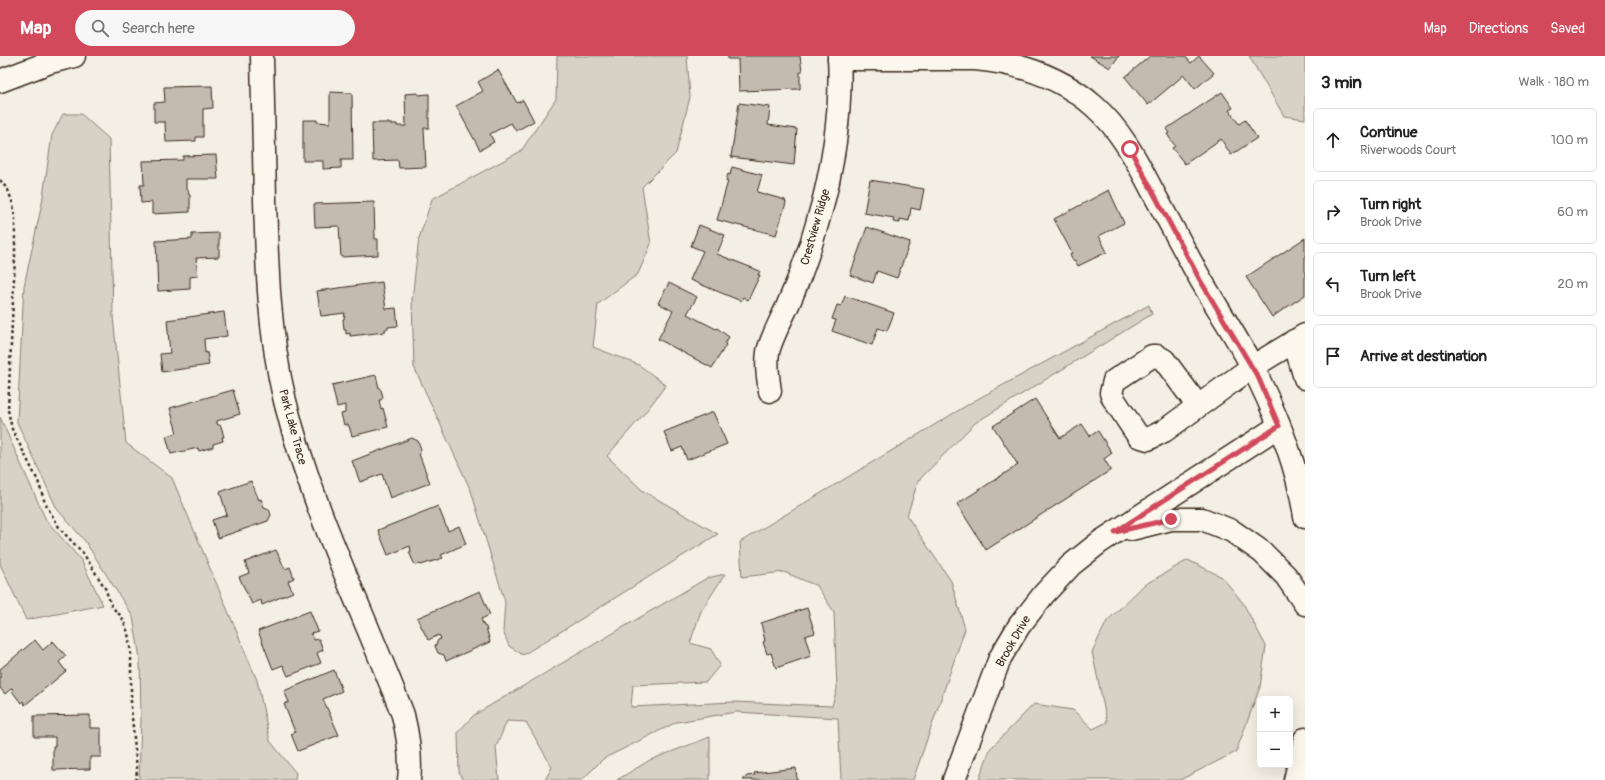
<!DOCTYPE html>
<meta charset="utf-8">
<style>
body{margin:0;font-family:Pangolin,sans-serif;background:#f6f6f6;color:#222}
.controls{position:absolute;right:12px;bottom:12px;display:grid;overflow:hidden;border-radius:6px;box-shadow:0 4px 16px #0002}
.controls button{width:36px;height:36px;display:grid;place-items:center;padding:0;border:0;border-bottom:1px solid #e0e0e0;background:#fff;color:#222;font:20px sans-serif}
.stop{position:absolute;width:12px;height:12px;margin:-9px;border:3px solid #d1495b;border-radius:50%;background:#fff}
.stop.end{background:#d1495b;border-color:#fff;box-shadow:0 1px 4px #0008}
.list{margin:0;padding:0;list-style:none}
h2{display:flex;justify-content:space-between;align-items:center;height:52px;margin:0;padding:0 16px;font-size:17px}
h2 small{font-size:13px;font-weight:400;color:#767676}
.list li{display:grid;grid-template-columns:26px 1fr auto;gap:12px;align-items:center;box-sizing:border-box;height:64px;margin:0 8px 8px;padding:0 8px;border:1px solid #e0e0e0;border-radius:6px}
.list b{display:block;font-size:15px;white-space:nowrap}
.list p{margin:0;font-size:13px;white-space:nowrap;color:#767676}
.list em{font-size:13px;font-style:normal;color:#767676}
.icon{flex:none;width:22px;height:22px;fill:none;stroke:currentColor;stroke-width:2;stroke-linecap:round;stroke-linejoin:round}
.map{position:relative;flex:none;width:1305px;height:724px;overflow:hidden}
header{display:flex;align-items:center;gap:24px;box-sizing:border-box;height:56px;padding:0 20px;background:#d1495b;color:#fff}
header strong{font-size:19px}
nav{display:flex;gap:22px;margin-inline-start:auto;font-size:14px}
.search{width:280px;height:36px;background:#f6f6f6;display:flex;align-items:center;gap:10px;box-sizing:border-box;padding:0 14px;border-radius:22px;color:#767676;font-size:15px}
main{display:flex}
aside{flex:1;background:#fff}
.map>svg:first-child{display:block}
.green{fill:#d8d1c6;stroke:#8a7e72}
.building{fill:#c3bbb0;stroke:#3b2a1e}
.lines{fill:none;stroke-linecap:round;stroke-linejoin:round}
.minor-casing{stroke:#3b2a1e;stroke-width:25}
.path{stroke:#3b2a1e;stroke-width:2.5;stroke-dasharray:3 3;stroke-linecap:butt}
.minor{stroke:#fbf7ec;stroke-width:22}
.route{stroke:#d1495b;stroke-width:5}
.labels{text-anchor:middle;stroke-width:3;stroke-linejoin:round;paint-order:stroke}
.street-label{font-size:12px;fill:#3b2a1e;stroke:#fbf7ec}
</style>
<header>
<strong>Map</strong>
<div class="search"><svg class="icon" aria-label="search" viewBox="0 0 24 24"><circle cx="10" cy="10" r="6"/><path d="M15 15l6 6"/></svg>Search here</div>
<nav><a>Map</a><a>Directions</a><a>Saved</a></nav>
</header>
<main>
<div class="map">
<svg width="1305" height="724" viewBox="0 0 1305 724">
<rect width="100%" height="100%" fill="#f3efe4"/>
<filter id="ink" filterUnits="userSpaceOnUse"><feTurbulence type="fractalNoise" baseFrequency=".025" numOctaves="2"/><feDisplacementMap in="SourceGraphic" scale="8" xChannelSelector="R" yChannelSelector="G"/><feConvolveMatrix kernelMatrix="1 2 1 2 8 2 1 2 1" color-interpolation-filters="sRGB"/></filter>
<g filter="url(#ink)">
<g class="green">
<path d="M557 0H687L690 41 676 97 642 131 651 188 638 218 598 248 593 291 639 309 666 329 644 358 607 400 643 435 718 478 523 599 509 590 503 575 505 546 471 435 414 311 412 244 419 182 432 143 521 95 556 43Z"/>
<path d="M1249 0H1305V63L1284 60Z"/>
<path d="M63 58H81L109 83 113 260 126 387 172 422 257 624 270 685 296 717 295 724H139L141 663 140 603 133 561 85 485 57 453 17 366 24 230 42 147 52 79Z"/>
<path d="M1149 249 1152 258 975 367 918 425 907 460 951 525 965 573 913 724H841L838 662 736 656 677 666 603 703 582 724H545L552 711 526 666 507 665 496 691 499 724H463L459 716 458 676 474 659 707 522 725 518 701 555 690 587 711 593 720 609 706 626 633 629 631 651 733 646 832 650 837 633 834 556 817 530 784 516 742 521 740 486 974 345Z"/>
<path d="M0 361 46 464 81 504 103 549 26 564 0 508Z"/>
<path d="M1188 504 1222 521 1243 547 1266 590 1260 631 1236 696 1180 724H979L990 693 1034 648 1073 654 1093 673 1107 666 1092 596 1107 565 1144 529Z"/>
<path d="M710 681V724H617L650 704Z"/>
</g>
<g class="building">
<path d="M728 0H800L802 16H800V33L739 35 738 3H728Z"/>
<path d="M1090 0H1119L1110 12Z"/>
<path d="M1150 0H1185L1191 7 1199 0 1214 17 1195 33 1184 19 1148 49 1125 21Z"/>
<path d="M498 14 517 47 523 44 534 65 516 75 511 67 490 78 494 86 480 94 456 50 483 35 478 26Z"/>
<path d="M212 30 213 52 203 53V81H196V85L166 86 165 66H154V47L165 46 164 31Z"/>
<path d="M330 36 352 37 353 104H341V112L323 113V105H303V64H317V66L330 67Z"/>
<path d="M1222 36 1233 52 1229 54 1239 68 1245 64 1257 82 1231 99 1221 83 1185 108 1172 92 1175 90 1167 78 1169 77 1166 73Z"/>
<path d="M418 37V39L429 38V72H424L426 111 399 112 398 104 373 105 372 67H389V68H397V70H406L405 38Z"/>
<path d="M739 47 770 51 768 69 797 73 794 109 731 101Z"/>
<path d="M216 99 218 123H186V133H188L189 139H190V156L152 158V146L141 147 140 129H144L143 105 183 104V100Z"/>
<path d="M732 111 762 119 757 136 785 144 786 147 776 179 717 164 728 125H726L728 118 730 119Z"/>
<path d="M870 124 924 133 920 154 911 152 909 165 900 163V167L893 166 894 162 864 157Z"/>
<path d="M1109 134 1124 167 1099 180 1107 196 1078 210 1075 204 1073 205 1070 198 1072 197 1054 163Z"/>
<path d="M374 146 375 183H378V199L341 201 339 170 315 171 314 148Z"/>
<path d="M699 169 725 179 717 198 760 215 758 219H760L748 244 743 241 741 245 690 224 703 195 691 190Z"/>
<path d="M867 171 910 186 897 222 877 215 873 227 850 219Z"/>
<path d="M219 177V201L196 202 198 220 190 221V233L158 235 156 185 192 183V178Z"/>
<path d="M1305 182V239L1272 261 1246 221Z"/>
<path d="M382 226 386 253 396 252 398 270 388 271V273H385V276L350 280V277L346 278V274H344L343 263H344L345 257 321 260 317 235Z"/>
<path d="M669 227 697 241 687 258 716 273 717 272 729 281 725 288 726 289 712 312 658 283 673 255 658 247Z"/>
<path d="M845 240 894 257 887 275 878 272 872 289 832 275 836 264 832 263 837 249 841 250Z"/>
<path d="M224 256 227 280 204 283 205 297 207 296 209 309 162 316 160 298 170 297 167 264Z"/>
<path d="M376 319 379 332 381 334 383 341 381 344H379L381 353 383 352 388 371 352 380 349 370H348V368L344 369 341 358 345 357V349L337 351 332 329Z"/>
<path d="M233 334 240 358 217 365V368L221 370 224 381H222L223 385 213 388V391L199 395 198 392 171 398 166 380 177 377 170 352Z"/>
<path d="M1035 343 1060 382 1082 368 1090 380 1098 375 1112 397 1104 403 1111 414 986 494 957 448 1018 409 993 370Z"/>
<path d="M713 356 727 388 687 404 682 391 672 395 664 376Z"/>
<path d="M412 382 418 385 421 393 419 398 430 427 390 442 382 418 360 426 352 405Z"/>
<path d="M251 425 259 444 261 443 264 451 269 453 271 459 268 465 218 482 212 464 227 459 220 436Z"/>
<path d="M438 450 448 475 459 470 466 488 441 499 443 502 421 509 420 508 416 509 414 507 409 496H411L410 490 388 499 378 474Z"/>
<path d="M276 494 285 513 290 511 294 522 288 525 293 536 262 549 261 544 252 548 239 521 249 517 245 506Z"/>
<path d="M480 535 490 559 481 563 484 570 486 571 490 586 446 605 444 599 438 597 435 590 438 584 441 583 439 579 428 584 417 562Z"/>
<path d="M807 552 815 577 805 580 811 600 776 612 771 597 767 598 763 586 765 585 761 567Z"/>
<path d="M310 555 318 575 311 577 314 584 319 583 323 594 317 597 321 607 288 620 283 609 273 613 258 575Z"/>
<path d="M35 584 43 594 53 585 66 600 59 606 66 615 25 649 23 645 21 647 12 635 13 634 12 632 5 638 0 632V613Z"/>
<path d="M334 614 342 635 323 643 339 679 298 695 291 678 295 676 284 648 289 646 284 635Z"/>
<path d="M90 659V672H101V701H90V713L53 714V690H55V681H34V660Z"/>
<path d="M796 712 797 724H743L747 720 755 719 754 717Z"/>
</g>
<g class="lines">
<defs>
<g id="minor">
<path d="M262 0C263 48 264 96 265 144 267 212 269 279 285 345 312 454 363 554 403 659 408 680 412 702 409 724"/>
<path d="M839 3H975C1019 7 1060 20 1094 50 1120 73 1136 103 1152 134 1165 158 1178 182 1191 206 1212 246 1240 284 1259 324 1280 368 1298 412 1305 461"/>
<path d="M0 25 50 6 74 0"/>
<path d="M1294 285 1305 322"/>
<path d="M770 335C768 322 766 310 768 296 771 283 781 264 787 251 799 224 809 197 817 168 833 116 842 54 839 0"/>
<path d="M1198 350 1164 304 1157 300H1152L1114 325 1111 337 1113 342 1138 380 1148 383 1164 375 1252 311 1305 279"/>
<path d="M1131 473 1171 463H1202L1232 475 1262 496 1286 520 1305 548"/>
<path d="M954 724 1000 602 1019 570 1044 538 1071 509 1100 486 1279 370"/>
<path d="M1295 724 1305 683"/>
</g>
</defs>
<use href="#minor" class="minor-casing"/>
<path class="path" d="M0 124 8 134 13 148 15 163V201L8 354 12 373 38 425 45 447 60 473 83 497 105 532 112 551 122 561 128 577 131 598V651L137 713 136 724"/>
<use href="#minor" class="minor"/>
</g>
</g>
<g class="lines" filter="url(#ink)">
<path class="route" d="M1130 93 1200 224 1259 323 1279 370 1115 476 1171 463"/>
</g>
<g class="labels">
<g class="street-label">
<text transform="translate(815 171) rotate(-74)" y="4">Crestview Ridge</text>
<text transform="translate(293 371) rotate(75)" y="4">Park Lake Trace</text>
<text transform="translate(1013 585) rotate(-60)" y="4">Brook Drive</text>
</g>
</g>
</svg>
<div class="controls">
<button>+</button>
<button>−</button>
</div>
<div class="stop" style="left:1130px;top:93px"></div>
<div class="stop end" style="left:1171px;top:463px"></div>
</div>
<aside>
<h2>3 min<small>Walk · 180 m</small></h2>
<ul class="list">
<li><svg class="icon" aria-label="ahead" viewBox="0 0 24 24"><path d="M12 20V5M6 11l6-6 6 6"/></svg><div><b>Continue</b><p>Riverwoods Court</p></div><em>100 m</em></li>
<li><svg class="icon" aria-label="right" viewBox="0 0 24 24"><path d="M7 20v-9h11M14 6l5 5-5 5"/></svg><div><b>Turn right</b><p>Brook Drive</p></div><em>60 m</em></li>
<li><svg class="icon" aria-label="left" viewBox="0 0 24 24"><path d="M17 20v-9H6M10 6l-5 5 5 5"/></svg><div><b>Turn left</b><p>Brook Drive</p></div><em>20 m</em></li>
<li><svg class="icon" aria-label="arrive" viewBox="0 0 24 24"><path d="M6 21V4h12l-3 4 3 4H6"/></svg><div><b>Arrive at destination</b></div></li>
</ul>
</aside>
</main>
